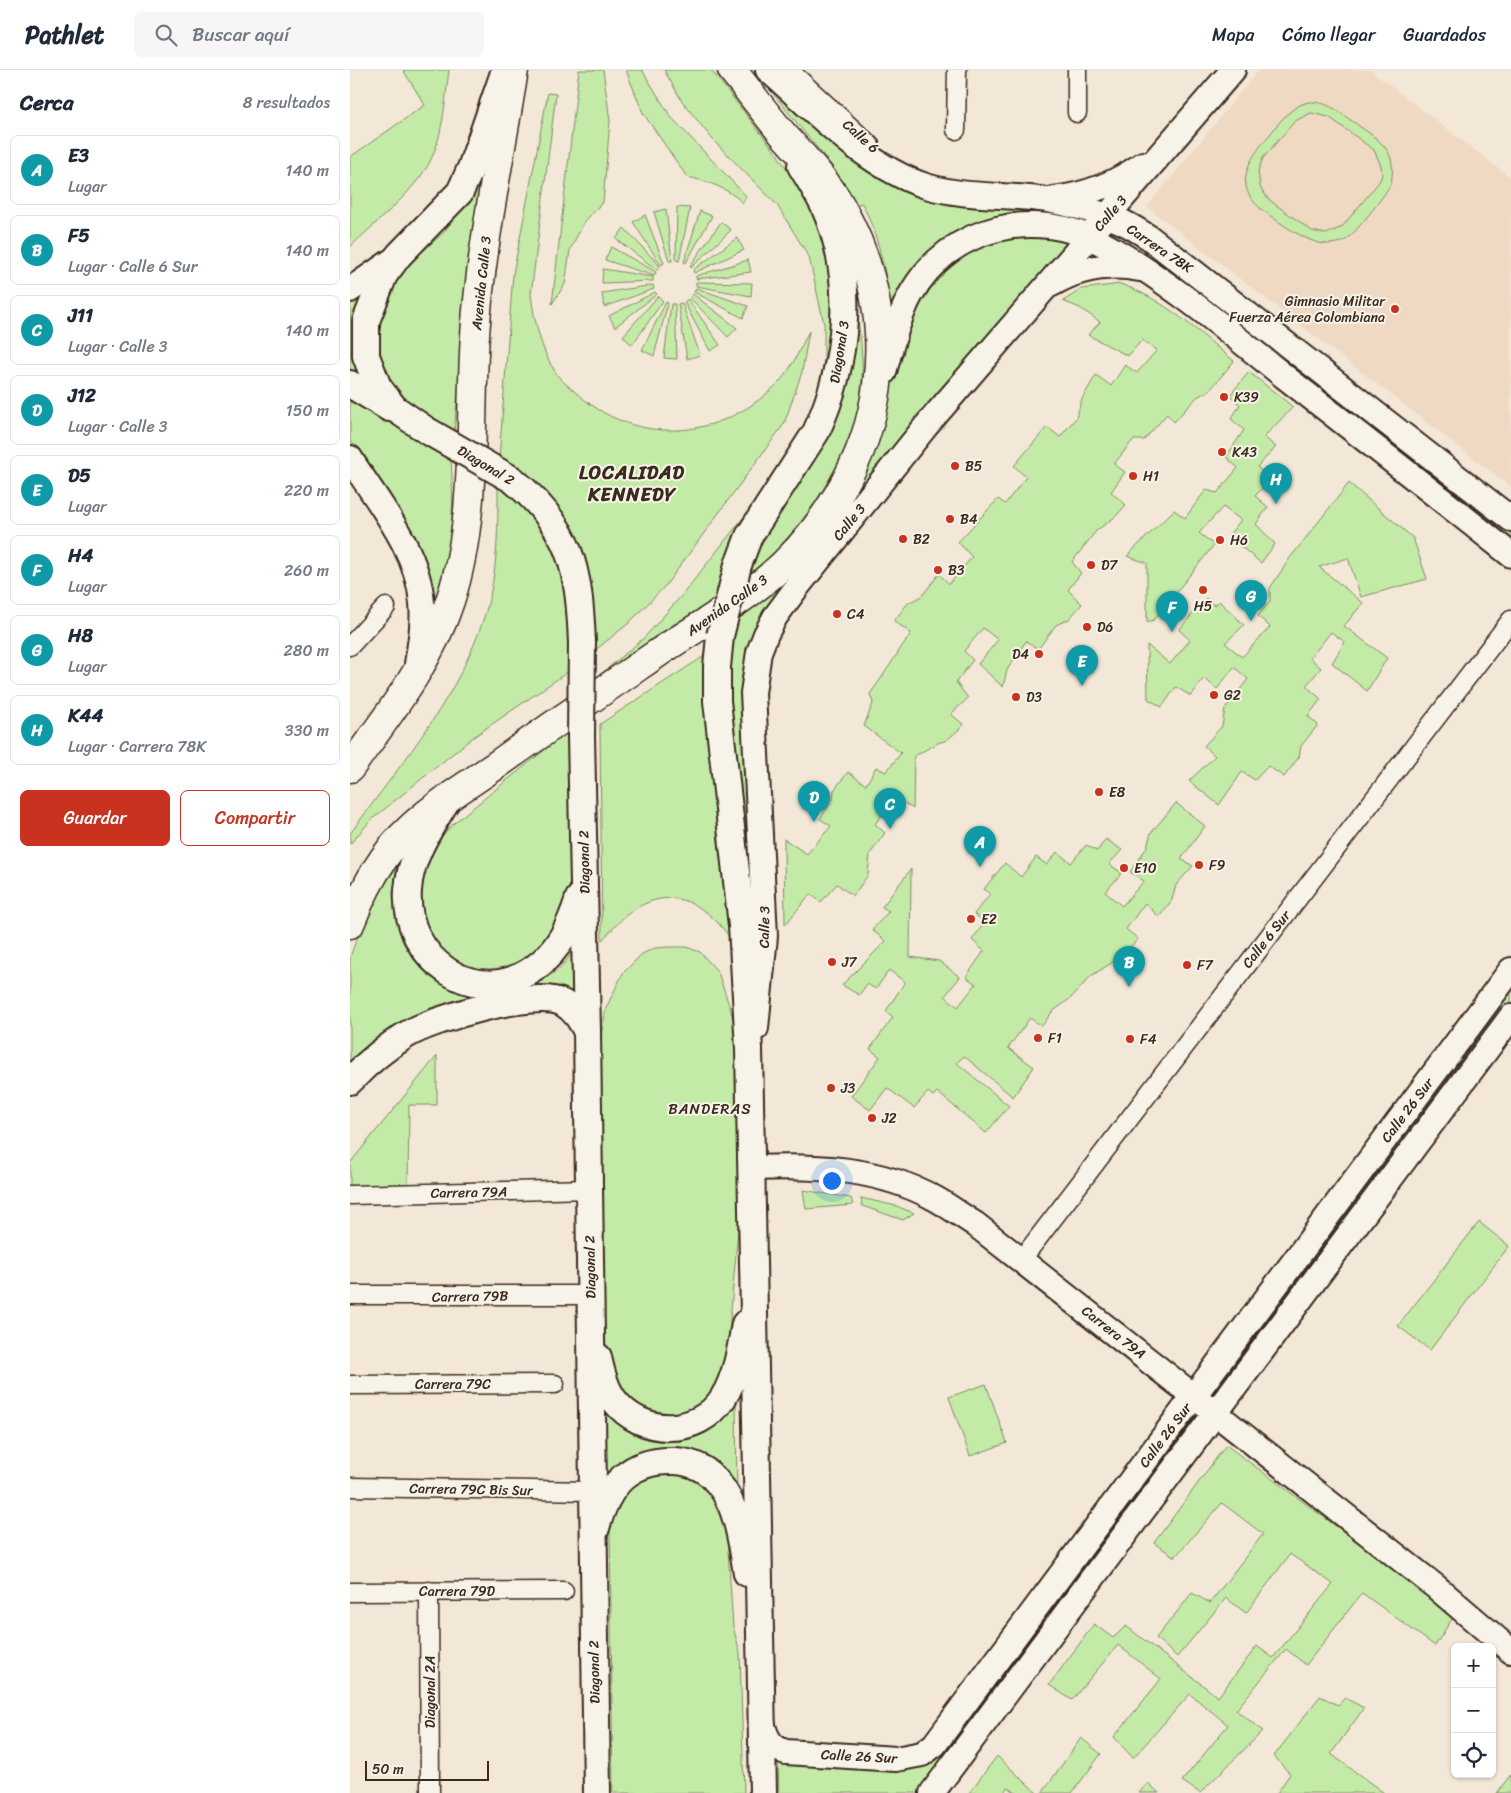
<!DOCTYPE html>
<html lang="es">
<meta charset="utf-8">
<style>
body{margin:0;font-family:Sriracha,sans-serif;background:#f6f6f7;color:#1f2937}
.controls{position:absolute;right:15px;bottom:15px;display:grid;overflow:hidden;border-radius:8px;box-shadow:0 1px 4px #0004}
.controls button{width:45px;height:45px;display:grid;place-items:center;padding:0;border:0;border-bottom:1px solid #e0e1e3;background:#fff;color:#1f2937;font:25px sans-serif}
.scale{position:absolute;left:15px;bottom:12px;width:124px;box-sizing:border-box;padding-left:5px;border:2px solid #3b2a1e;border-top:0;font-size:14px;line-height:18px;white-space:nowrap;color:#3b2a1e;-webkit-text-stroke:4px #f7f3e8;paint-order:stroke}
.you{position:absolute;left:481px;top:1110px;width:18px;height:18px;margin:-12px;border:4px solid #fff;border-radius:50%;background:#1a73e8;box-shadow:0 0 0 8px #1a73e833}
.badge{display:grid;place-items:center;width:32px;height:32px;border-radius:50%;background:#c8321e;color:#fff;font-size:16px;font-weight:700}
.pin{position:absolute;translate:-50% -41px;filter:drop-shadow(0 1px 2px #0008)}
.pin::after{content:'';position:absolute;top:26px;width:18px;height:15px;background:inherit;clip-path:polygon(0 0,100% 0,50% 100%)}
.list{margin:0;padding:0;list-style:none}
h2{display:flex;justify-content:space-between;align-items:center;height:65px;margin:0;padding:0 20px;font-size:21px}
h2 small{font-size:16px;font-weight:400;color:#747a83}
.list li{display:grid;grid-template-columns:32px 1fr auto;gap:15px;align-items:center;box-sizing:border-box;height:70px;margin:0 10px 10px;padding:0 10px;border:1px solid #e0e1e3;border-radius:8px}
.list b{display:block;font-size:19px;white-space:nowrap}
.list p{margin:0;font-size:16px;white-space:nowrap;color:#747a83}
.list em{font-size:16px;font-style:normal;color:#747a83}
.actions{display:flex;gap:10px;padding:15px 20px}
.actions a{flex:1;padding:11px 0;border:1px solid #c8321e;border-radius:8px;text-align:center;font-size:18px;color:#c8321e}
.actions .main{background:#c8321e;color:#fff}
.icon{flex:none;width:28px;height:28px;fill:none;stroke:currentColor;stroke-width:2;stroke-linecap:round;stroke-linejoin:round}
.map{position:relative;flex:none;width:1161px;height:1723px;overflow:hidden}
header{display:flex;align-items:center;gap:30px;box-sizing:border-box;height:70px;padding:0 25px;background:#fff;border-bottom:1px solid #e0e1e3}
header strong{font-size:24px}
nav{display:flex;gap:28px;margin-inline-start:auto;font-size:18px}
.search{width:350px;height:45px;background:#f6f6f7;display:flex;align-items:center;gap:12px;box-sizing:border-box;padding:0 18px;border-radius:8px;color:#747a83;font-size:19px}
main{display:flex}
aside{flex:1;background:#fff}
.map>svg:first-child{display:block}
.built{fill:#efd9c3}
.green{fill:#c3eba7;stroke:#7f8a62;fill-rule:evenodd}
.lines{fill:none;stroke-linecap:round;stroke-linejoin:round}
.street-casing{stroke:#3b2a1e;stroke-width:21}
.secondary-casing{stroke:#3b2a1e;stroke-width:28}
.primary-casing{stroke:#3b2a1e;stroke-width:30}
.highway-casing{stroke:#3b2a1e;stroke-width:31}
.street{stroke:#f7f3e8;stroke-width:18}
.secondary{stroke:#f7f3e8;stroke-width:24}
.primary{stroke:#f7f3e8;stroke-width:26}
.highway{stroke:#f7f3e8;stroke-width:28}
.primary-bridge-casing{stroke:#3b2a1e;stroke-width:30;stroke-linecap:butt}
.primary-bridge{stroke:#f7f3e8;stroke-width:26}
.poi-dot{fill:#c8321e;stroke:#f7f3e8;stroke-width:2}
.labels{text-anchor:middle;stroke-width:4;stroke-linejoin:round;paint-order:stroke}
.street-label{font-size:14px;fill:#3b2a1e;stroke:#f7f3e8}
.poi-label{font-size:14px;fill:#3b2a1e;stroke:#f7f3e8;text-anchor:start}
.neighbourhood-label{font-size:15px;letter-spacing:1px;fill:#3b2a1e;stroke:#f7f3e8}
.district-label{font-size:19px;font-weight:bold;letter-spacing:1px;fill:#3b2a1e;stroke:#f7f3e8}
</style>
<header>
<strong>Pathlet</strong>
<div class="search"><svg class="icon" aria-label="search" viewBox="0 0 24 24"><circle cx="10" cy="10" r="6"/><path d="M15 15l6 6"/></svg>Buscar aquí</div>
<nav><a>Mapa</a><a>Cómo llegar</a><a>Guardados</a></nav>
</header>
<main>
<aside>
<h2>Cerca<small>8 resultados</small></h2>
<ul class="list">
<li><span class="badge" style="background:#0f9aa8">A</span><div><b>E3</b><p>Lugar</p></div><em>140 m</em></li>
<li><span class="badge" style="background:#0f9aa8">B</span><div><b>F5</b><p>Lugar · Calle 6 Sur</p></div><em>140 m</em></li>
<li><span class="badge" style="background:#0f9aa8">C</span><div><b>J11</b><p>Lugar · Calle 3</p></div><em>140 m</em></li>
<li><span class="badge" style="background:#0f9aa8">D</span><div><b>J12</b><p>Lugar · Calle 3</p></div><em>150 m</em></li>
<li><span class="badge" style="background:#0f9aa8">E</span><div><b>D5</b><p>Lugar</p></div><em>220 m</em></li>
<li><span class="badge" style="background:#0f9aa8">F</span><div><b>H4</b><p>Lugar</p></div><em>260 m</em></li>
<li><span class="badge" style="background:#0f9aa8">G</span><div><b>H8</b><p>Lugar</p></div><em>280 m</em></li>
<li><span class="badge" style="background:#0f9aa8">H</span><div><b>K44</b><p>Lugar · Carrera 78K</p></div><em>330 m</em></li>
</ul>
<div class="actions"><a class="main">Guardar</a><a>Compartir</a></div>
</aside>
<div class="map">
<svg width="1161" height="1723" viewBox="0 0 1161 1723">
<rect width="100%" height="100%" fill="#f3e7d7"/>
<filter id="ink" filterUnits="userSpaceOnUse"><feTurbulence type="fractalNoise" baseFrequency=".02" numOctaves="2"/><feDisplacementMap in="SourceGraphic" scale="10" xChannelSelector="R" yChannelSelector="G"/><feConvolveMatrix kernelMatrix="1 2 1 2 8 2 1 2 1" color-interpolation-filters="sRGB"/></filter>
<g filter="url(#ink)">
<path class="built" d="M909 0H1020L1161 108V417L797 137Z"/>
<g class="green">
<path d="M53 0H99C95 31 93 70 77 97 59 126 25 153 0 177V87L75 35Z"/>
<path d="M229 0H253L260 51 253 132 235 150 220 180 215 214 202 234Z"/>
<path d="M276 0H292L321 47 396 126 393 133C378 118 357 111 337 107L293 43Z"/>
<path d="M314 0H361L424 80 446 112 477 173 485 225 483 271 463 352 369 531 245 609 294 568 333 524 404 434 455 354 469 317 474 289V254L459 187 427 135 363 70 332 31Z"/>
<path d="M404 0H409L518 97 551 119 583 130 627 137 680 140 681 146 635 152 542 250C537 209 531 171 512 133L505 135 482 96Z"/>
<path d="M198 23 206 24 181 224C184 250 191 281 206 303 212 312 222 319 230 326 292 379 377 368 431 310 443 296 451 277 459 261L452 302 434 354 316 515 279 553 243 582 240 520 149 389 163 204Z"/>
<path d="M958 32C978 31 989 42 1005 53 1017 62 1034 71 1040 86 1043 94 1043 104 1041 112 1040 120 1005 163 997 169 991 173 983 174 976 174 958 174 924 149 910 138 880 112 903 85 921 63 932 49 941 37 958 32ZM961 43 979 47 1024 80 1031 96 1032 105 1029 112 992 157 976 164 962 161 918 129 910 117 908 101 913 88 945 51Z"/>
<path d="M146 58 123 160 104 363 66 340 41 311 30 285 29 241 43 208 93 163 117 133 128 115Z"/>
<path d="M327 137 340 138 329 191 326 190Z"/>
<path d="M316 139 322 191H319L304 142Z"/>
<path d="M350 141 362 146 336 193 334 192Z"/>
<path d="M295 145 314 193 311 195 283 152Z"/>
<path d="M371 152 381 160 341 198 340 196Z"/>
<path d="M274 158 310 196 307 200 266 169Z"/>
<path d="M683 164 727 171 502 434 533 358 547 281 574 214 633 171Z"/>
<path d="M387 168 394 180 344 203 343 200Z"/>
<path d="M261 177 306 202 304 206 255 190Z"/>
<path d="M788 178 1161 461V473L783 184Z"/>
<path d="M398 190 401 202 346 209V206Z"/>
<path d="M253 199 303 207V211L252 213Z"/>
<path d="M500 206C508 248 518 296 508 339 493 401 445 470 395 508L403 483 444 414Z"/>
<path d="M346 212 402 213 401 226 346 216Z"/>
<path d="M20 213C0 256 2 266 15 311L0 301V228Z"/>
<path d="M770 214C815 229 848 262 884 291L860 320 847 327 824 352 817 344 794 370H783L764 394 775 402 761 422 776 435 766 446 746 461 722 492 731 503 718 520 732 534 719 549 706 555 688 579 676 571 657 600 653 617 628 594 648 570 633 558 614 581 623 590 606 612 618 628 601 644 614 655 597 670 588 673 564 686 563 739 546 727 525 754 535 763 520 784 518 805 503 826 487 814 471 832 460 824 435 855 434 769 457 784 481 756 470 749 483 729 484 720 498 702 516 715 526 697 536 702 551 683 514 656 523 633 520 624C535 604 547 583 561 563L544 551 558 533 572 526 589 504 599 514 622 487 608 472 648 429 655 434 676 407 664 396 697 357 710 367 726 348 732 329 746 305 761 316 775 295 787 303 807 280 792 270 778 286 738 265 750 252 730 238 713 231 732 219Z"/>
<path d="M303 215 304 219 254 237 252 223Z"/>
<path d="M346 218 398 236 393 248 344 222Z"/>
<path d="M305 222 307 224 265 257 259 246Z"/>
<path d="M343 224 387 258 378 267 340 228Z"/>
<path d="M308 226 313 231 282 275 273 266Z"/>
<path d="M338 229 370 275 360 281 334 232Z"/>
<path d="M316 232 318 233 304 286 292 280Z"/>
<path d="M332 233 350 285 337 289 328 234Z"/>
<path d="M321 234H325L327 289 314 288Z"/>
<path d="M899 302 943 337 914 367 926 377 907 397 921 409 905 426 918 437 906 454 925 474 911 493 878 466 891 450 873 437 849 463 864 475 804 550 797 552V493L777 486 824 440 835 448 856 420 867 423 888 398 876 387 894 360 881 349 890 335 880 325Z"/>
<path d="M0 325 101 390C105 444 102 496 79 546L31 420 0 370Z"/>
<path d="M999 413 1063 468 1077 509 1011 527 998 488 969 497 1013 533 994 556 1037 588 1017 621 982 593 995 572 981 562 960 588 971 598 956 616 971 629 958 646 968 655 951 676 949 687 934 707 918 696 905 710 892 702 869 735 839 711 865 686 854 676 872 656 875 639 898 609 884 597 867 619 854 608 841 626 826 617 812 637 798 629 797 575 820 594 840 570 829 560 856 528 865 536 869 531 894 555 875 573 892 587 920 557 908 546 920 531V518L940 488Z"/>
<path d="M148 416 176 434 212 490 218 523 219 601 122 668 21 750 0 774V764C53 690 118 618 140 526 148 490 148 453 148 416Z"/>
<path d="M431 513 438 519 416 546 405 883 379 673 378 580 389 544Z"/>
<path d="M362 581 388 880C366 843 330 811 285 839 272 847 262 860 252 870L250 654Z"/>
<path d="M217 662 222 809 217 838 198 878 155 903H135L95 888 70 856 69 806 73 786 104 753Z"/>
<path d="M826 733 855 756 831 789 843 796 826 815 822 830 809 847 795 833 776 859 788 869 771 887 741 906 721 928 702 942 692 956 680 948 658 978 684 997 663 1027 614 986 607 993 659 1036 636 1063 587 1022 583 1026 578 1022 564 1038 537 1018 520 1040 501 1026 530 987 520 979 543 947 536 941 555 912 539 900 526 919 517 914 509 925 492 915 536 871 522 860 539 841 532 837 561 799 560 887 589 891 610 907 595 926 608 937 626 914 616 907 634 881 622 870 635 852 624 844 640 824 634 819 655 793 671 807 686 787 697 795 707 782 721 793 736 775 747 781 756 769 772 780 759 794 772 803 755 822 772 836 794 811 780 802 797 777 801 763Z"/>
<path d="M47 797 43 824 52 871 64 890 99 916 182 917 210 899 227 876 228 930 199 921 0 998V887L19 836Z"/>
<path d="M319 877H336L350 882 368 902 381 941 390 983 392 1045 388 1160 379 1262 373 1308 345 1343 308 1348 275 1331 256 1281 255 1262 250 1160 249 979 256 938 273 903 292 884 305 878Z"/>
<path d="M1161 917V933L881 1311 873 1305Z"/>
<path d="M87 986V1035H59L58 1114 0 1117V1093Z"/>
<path d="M453 1120 501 1128 503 1135 456 1139Z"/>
<path d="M511 1128 546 1136 564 1143 553 1150 512 1136Z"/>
<path d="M1129 1152 1159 1176 1080 1280 1048 1256Z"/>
<path d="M636 1314 657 1373 620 1386 599 1327Z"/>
<path d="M249 1328C255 1336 260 1347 268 1353 294 1375 342 1374 368 1353 375 1347 380 1339 386 1332L387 1429 368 1399 263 1400 249 1411Z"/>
<path d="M831 1357 840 1363 572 1723H429L428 1691 559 1696Z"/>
<path d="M876 1375 1105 1544 1085 1576 1012 1523 956 1595 936 1579 886 1640 913 1661 850 1723 832 1711 878 1655 840 1624 783 1688 764 1667 811 1609 768 1575 722 1630 699 1615 744 1554 763 1568 776 1556 868 1627 907 1576 923 1588 983 1514 940 1484 896 1543 876 1528 827 1587 806 1568 842 1523 860 1533 913 1464 872 1433 825 1487 804 1473Z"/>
<path d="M307 1398 352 1409 376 1450 383 1557 390 1582 394 1723H263L260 1452 273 1421Z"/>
<path d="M970 1626 988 1635 995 1628 1014 1638 981 1684 1034 1723H927L940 1704 924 1686Z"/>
<path d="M731 1668 751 1684 722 1723H692Z"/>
<path d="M647 1686 687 1723H666L658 1717 653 1723H619Z"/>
<path d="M1161 1704V1723H1147Z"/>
<path d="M798 1713 809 1723H789Z"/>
</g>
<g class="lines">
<defs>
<g id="street">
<path d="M439 0 520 75"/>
<path d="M727 43V0"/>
<path d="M606 60 607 0"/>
<path d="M0 576 36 537"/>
<path d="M0 1125 239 1119"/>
<path d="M672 1189 1161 550"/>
<path d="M0 1225H240"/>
<path d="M0 1315 205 1314"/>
<path d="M0 1417 242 1421"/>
<path d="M79 1521 80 1723"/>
<path d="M0 1522 214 1521"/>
</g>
<g id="secondary">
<path d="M418 0C465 41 516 97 576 116 616 128 657 124 697 130 721 134 748 142 770 151 780 155 790 162 800 168L1161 449"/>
<path d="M704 129C735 125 767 113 793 94"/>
<path d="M702 214C729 198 759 193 790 199"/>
<path d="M0 220 46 188"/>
<path d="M534 302C541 277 548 248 561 224 599 156 686 136 753 174 817 209 878 261 935 307 1011 366 1086 425 1161 485"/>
<path d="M0 388C28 433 68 479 72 533 74 554 70 574 67 594"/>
<path d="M406 958 415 866 403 623 409 582 416 564 425 547 447 517 576 356 883 0"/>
<path d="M403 1098C466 1095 530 1098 586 1129 600 1137 612 1146 625 1154L1086 1517 1161 1581"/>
<path d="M412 1652C416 1667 420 1678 436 1682L546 1689 572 1684 584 1675 1161 900"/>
<path d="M582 1723 1161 947"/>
</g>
<g id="primary">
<path d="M0 314 39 338"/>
<path d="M76 360 44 338 28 317 16 286V251L34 205 49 185 110 122 121 98 155 0"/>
<path d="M163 410C222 459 229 499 232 573"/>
<path d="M388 495 399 466 466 362C498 293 506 207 474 136 467 122 459 109 451 96"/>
<path d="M370 566 367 597V631L392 856 399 979 413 1723"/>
<path d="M231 666 237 962 247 1723"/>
<path d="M97 730C80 758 60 787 58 820 53 889 126 942 186 897 209 880 220 856 229 828"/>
<path d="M0 1011C17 993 35 978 56 965 82 949 186 918 213 933 225 940 231 950 237 962"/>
<path d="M248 1287C251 1302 255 1318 264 1330 291 1366 348 1367 373 1328 386 1308 391 1278 395 1254"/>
<path d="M246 1458C258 1415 279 1389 325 1391 343 1392 357 1399 368 1413 388 1436 392 1475 397 1503"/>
</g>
<g id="highway">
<path d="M0 698C38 645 80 593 100 531 128 446 119 352 125 265 131 176 150 88 164 0"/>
<path d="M0 854C9 831 20 808 34 788 61 748 109 721 148 694 201 656 254 620 308 583 342 560 380 539 412 513 471 466 518 390 527 315 535 255 523 197 495 144 480 113 454 88 432 63 415 43 399 21 382 0"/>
</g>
</defs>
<use href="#street" class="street-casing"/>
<use href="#secondary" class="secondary-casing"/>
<use href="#primary" class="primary-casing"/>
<use href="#highway" class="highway-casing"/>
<use href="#street" class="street"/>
<use href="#secondary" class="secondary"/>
<use href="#primary" class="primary"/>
<use href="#highway" class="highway"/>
<defs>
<g id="primary-bridge">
<path d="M76 360 163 410"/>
<path d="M370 566 388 495"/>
<path d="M231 666 232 573"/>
</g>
</defs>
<use href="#primary-bridge" class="primary-bridge-casing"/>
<use href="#primary-bridge" class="primary-bridge"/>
</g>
</g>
<g class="poi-dot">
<circle cx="1045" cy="239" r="5"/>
<circle cx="874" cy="327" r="5"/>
<circle cx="872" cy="382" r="5"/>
<circle cx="605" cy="396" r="5"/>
<circle cx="783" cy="406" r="5"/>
<circle cx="600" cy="449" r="5"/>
<circle cx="553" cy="469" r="5"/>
<circle cx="870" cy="470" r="5"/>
<circle cx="741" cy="495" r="5"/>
<circle cx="588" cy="500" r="5"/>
<circle cx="853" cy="520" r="5"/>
<circle cx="487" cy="544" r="5"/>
<circle cx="737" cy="557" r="5"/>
<circle cx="689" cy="584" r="5"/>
<circle cx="864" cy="625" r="5"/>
<circle cx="666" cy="627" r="5"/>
<circle cx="749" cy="722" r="5"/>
<circle cx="849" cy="795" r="5"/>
<circle cx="774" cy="798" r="5"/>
<circle cx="621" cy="849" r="5"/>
<circle cx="482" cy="892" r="5"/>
<circle cx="837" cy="895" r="5"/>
<circle cx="688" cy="968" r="5"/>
<circle cx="780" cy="969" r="5"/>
<circle cx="481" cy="1018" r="5"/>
<circle cx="522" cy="1048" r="5"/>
</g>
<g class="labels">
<g class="street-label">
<text transform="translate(511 66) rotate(41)" y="5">Calle 6</text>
<text transform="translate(760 143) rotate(-49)" y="5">Calle 3</text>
<text transform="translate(810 178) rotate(34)" y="5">Carrera 78K</text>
<text transform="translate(131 213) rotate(-84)" y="5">Avenida Calle 3</text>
<text transform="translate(489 282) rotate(-81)" y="5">Diagonal 3</text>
<text transform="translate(136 395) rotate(31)" y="5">Diagonal 2</text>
<text transform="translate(499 452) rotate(-51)" y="5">Calle 3</text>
<text transform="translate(377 535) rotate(-35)" y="5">Avenida Calle 3</text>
<text transform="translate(234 792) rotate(-91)" y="5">Diagonal 2</text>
<text transform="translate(414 857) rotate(-89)" y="5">Calle 3</text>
<text transform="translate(916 869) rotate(-52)" y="5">Calle 6 Sur</text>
<text transform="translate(1057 1040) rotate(-53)" y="5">Calle 26 Sur</text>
<text transform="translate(119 1122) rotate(-1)" y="5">Carrera 79A</text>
<text transform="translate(240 1197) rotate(-91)" y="5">Diagonal 2</text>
<text transform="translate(120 1226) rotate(-1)" y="5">Carrera 79B</text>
<text transform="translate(764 1262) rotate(38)" y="5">Carrera 79A</text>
<text x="103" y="1319">Carrera 79C</text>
<text transform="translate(815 1365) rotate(-53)" y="5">Calle 26 Sur</text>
<text transform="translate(121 1419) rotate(1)" y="5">Carrera 79C Bis Sur</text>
<text x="107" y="1526">Carrera 79D</text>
<text transform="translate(244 1602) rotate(-91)" y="5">Diagonal 2</text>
<text transform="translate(80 1622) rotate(-90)" y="5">Diagonal 2A</text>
<text transform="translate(509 1686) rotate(3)" y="5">Calle 26 Sur</text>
</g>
<g class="poi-label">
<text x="1035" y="236" text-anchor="end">Gimnasio Militar<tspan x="1035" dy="16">Fuerza Aérea Colombiana</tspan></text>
<text x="884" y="332">K39</text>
<text x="882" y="387">K43</text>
<text x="615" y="401">B5</text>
<text x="793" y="411">H1</text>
<text x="610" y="454">B4</text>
<text x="563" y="474">B2</text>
<text x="880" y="475">H6</text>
<text x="751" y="500">D7</text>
<text x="598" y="505">B3</text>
<text x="853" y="541" text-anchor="middle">H5</text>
<text x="497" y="549">C4</text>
<text x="747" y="562">D6</text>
<text x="679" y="589" text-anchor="end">D4</text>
<text x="874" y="630">G2</text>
<text x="676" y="632">D3</text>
<text x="759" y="727">E8</text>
<text x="859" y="800">F9</text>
<text x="784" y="803">E10</text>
<text x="631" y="854">E2</text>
<text x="492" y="897">J7</text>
<text x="847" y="900">F7</text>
<text x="698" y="973">F1</text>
<text x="790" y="974">F4</text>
<text x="491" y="1023">J3</text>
<text x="532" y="1053">J2</text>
</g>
<g class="neighbourhood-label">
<text x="360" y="1044">BANDERAS</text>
</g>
<g class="district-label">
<text x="282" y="409">LOCALIDAD<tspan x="282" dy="22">KENNEDY</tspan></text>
</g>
</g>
</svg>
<div class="controls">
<button>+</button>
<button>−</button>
<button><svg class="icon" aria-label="locate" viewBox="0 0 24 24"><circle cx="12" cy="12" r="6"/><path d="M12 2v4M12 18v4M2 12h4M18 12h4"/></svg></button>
</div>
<div class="scale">50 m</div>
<div class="you"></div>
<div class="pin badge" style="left:630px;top:797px;background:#0f9aa8">A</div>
<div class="pin badge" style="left:779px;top:917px;background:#0f9aa8">B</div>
<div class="pin badge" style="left:540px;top:759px;background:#0f9aa8">C</div>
<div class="pin badge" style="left:464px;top:752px;background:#0f9aa8">D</div>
<div class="pin badge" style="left:732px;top:616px;background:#0f9aa8">E</div>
<div class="pin badge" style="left:822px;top:562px;background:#0f9aa8">F</div>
<div class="pin badge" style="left:901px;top:551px;background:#0f9aa8">G</div>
<div class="pin badge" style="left:926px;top:434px;background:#0f9aa8">H</div>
</div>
</main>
